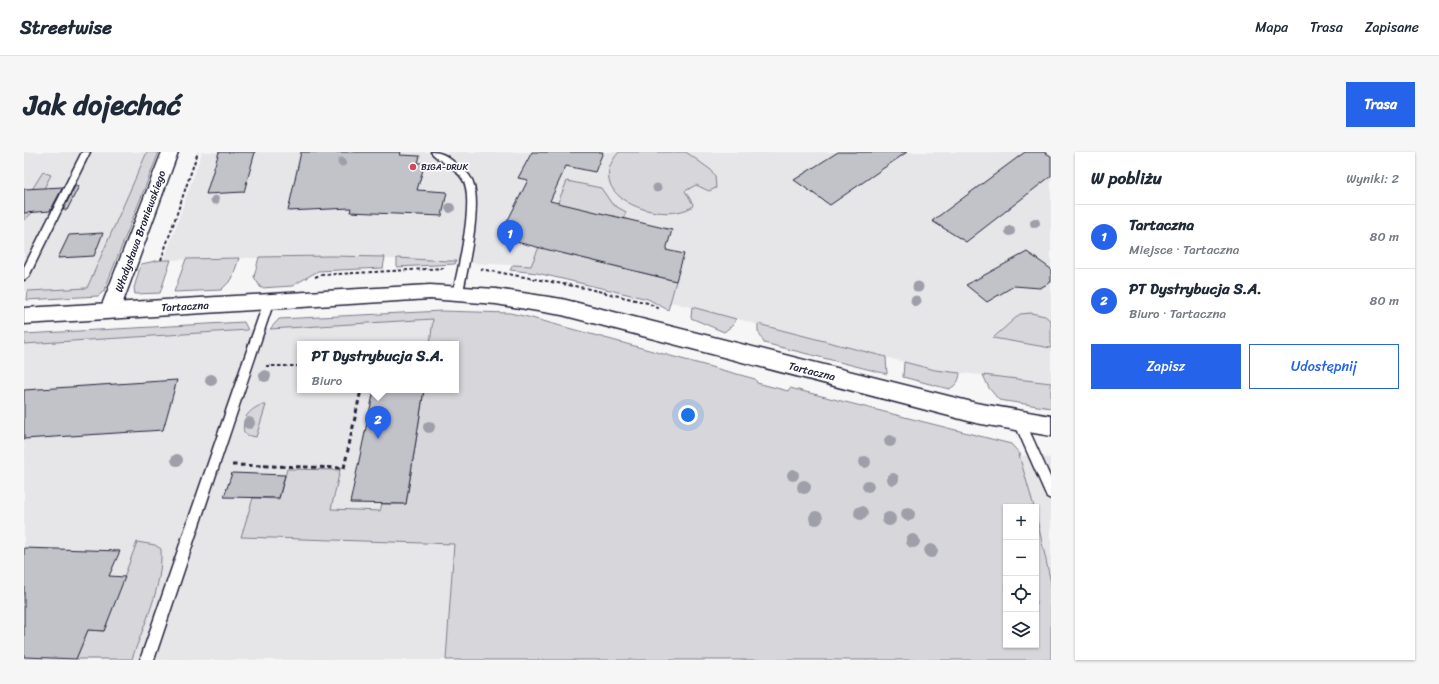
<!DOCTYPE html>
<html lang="pl">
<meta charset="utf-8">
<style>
body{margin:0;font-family:Sriracha,sans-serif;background:#f6f6f7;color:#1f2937}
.controls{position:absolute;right:12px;bottom:12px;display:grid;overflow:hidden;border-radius:0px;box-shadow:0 1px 3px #0004}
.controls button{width:36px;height:36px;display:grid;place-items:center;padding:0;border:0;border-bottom:1px solid #e0e1e3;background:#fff;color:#1f2937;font:20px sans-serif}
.you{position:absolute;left:664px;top:263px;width:14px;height:14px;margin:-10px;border:3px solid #fff;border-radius:50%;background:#1a73e8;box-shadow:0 0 0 6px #1a73e833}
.badge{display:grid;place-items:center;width:26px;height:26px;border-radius:50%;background:#2563eb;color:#fff;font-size:13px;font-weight:700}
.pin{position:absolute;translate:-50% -33px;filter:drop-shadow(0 1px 2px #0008)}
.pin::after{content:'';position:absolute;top:21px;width:14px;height:12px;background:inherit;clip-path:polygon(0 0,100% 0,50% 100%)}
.popup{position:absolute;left:273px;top:189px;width:162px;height:52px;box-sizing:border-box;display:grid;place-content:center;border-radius:0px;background:#fff;filter:drop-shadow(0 1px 3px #0005);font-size:13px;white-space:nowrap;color:#747a83}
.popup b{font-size:15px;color:#1f2937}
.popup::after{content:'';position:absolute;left:50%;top:100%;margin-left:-8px;border:8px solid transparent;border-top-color:#fff}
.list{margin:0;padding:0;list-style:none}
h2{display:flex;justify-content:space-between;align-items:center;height:52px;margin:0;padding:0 16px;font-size:17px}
h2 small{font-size:13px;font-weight:400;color:#747a83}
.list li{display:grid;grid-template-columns:26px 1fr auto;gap:12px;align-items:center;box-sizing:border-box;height:64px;padding:0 16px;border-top:1px solid #e0e1e3}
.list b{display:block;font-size:15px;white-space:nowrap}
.list p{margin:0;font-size:13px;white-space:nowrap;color:#747a83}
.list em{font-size:13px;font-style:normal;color:#747a83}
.actions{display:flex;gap:8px;padding:12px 16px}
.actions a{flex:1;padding:9px 0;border:1px solid #2563eb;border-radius:0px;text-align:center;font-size:14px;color:#2563eb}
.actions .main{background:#2563eb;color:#fff}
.icon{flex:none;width:22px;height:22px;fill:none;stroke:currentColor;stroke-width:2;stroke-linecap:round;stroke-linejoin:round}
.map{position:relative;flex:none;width:1027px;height:508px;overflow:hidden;border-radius:0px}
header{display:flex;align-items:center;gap:24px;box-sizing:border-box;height:56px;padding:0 20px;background:#fff;border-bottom:1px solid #e0e1e3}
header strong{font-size:19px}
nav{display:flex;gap:22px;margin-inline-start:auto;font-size:14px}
.intro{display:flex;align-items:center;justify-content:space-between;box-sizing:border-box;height:96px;padding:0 24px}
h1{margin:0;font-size:28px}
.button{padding:10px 18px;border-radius:0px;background:#2563eb;color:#fff;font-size:14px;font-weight:700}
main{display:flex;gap:24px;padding:0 24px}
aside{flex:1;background:#fff;border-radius:0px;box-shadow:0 1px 3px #0004}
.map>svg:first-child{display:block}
.built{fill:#e6e6e9;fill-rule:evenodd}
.green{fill:#d7d7db;stroke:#7c7c8b}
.building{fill:#c2c2c9;stroke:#22223b}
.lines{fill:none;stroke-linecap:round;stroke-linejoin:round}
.lane-casing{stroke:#22223b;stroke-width:3}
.street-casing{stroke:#22223b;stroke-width:3}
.secondary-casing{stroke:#22223b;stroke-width:3}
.path-far1{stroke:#22223b;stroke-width:2;stroke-dasharray:3.5 2.5;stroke-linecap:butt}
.path{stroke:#22223b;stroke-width:3;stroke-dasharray:4.5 3.5;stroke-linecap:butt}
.lane{fill:#fff;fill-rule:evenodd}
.street{fill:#fff;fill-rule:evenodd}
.secondary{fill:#fff;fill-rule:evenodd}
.tree{fill:#9f9faa}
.poi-dot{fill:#d1495b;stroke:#fff;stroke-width:1.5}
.labels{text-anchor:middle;stroke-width:3.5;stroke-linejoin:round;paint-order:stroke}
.far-poi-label{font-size:9px;fill:#22223b;stroke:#fff;text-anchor:start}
.street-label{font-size:11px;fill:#22223b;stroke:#fff}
</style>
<header>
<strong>Streetwise</strong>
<nav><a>Mapa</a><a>Trasa</a><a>Zapisane</a></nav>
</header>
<div class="intro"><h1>Jak dojechać</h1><a class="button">Trasa</a></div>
<main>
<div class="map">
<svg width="1027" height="508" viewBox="0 0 1027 508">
<rect width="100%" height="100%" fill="#f6f6f7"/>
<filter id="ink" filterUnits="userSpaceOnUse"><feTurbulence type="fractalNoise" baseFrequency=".025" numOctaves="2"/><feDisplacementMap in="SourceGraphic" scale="8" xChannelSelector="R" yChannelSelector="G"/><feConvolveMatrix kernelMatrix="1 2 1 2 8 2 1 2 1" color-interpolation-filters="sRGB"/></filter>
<g filter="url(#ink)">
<g class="built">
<path d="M0 0H123L63 136 0 139Z"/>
<path d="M178 0H1023L1027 3V231L911 218 507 114 306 104 140 108Z"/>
<path d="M486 162 995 303 1027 306V508H0V192ZM276 192H432V238H276ZM982 355H1012V493H982Z"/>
</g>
<g class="green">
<path d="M123 0H135L80 139 74 144 3 148 4 139 63 136Z"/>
<path d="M595 0H662L687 18 691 24 692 36 685 39 672 33 661 39 669 52 668 55C635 74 556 43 595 0Z"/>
<path d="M19 20 27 23 6 63 0 68V50Z"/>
<path d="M543 29 577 36 588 52 602 60 599 67 530 99 652 129 644 158 624 147 513 121 486 118 489 113 507 114Z"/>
<path d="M306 104 361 105 359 116 294 119 268 134 237 136 230 125 235 105Z"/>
<path d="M215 106 208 127 197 138 150 140 162 107Z"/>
<path d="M373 106 423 109H432L431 112 373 115Z"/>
<path d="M137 108H147L136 141 111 142 110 136 117 112Z"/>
<path d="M668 155 712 167 709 173 700 180 667 166Z"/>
<path d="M418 159 486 161 504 165 731 227 733 231 764 239 766 236 987 292 997 303H995L1010 355H982V493H1012V363L1027 431V508H422L430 392 217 385 229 346 255 347 263 317 316 318 307 357 356 359 358 352H382L400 238H432V192H406L409 167 246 177 255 167Z"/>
<path d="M1007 161 1021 164 1027 169V196L969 186 996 162Z"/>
<path d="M220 170 224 178 0 192V182Z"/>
<path d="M734 172 862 205 863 222 740 191 734 179Z"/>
<path d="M880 210 911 218 936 221C935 229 933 233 925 237L879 225Z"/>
<path d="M959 223 1027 231V256L975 248 965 236Z"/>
<path d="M237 253H242L232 285 223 283 220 280C217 267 225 258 237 253Z"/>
<path d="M113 390 131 393 137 397C139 435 120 472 108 507H52L64 478 80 479Z"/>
</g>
<g class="building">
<path d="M195 0H231L220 40 182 42Z"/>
<path d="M277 0H377L376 3 396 4 394 11H401L393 38 423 40 418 64 326 60 327 56 264 59Z"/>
<path d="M508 0H579L571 20 542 14 526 49 648 78 642 98 660 102 652 129 480 87 482 72 504 28 494 26Z"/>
<path d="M814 0H883L806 53 770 28Z"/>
<path d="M1001 0H1020L1027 4V24L942 90 908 69Z"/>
<path d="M51 34H55L43 58H39Z"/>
<path d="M39 35 26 59 0 61V37Z"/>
<path d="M79 81 70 104 34 106 45 83Z"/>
<path d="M1003 100 1027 117V130L1016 136 990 134 963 150 942 133Z"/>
<path d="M153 228 139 278 0 287V238Z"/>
<path d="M350 238H400L382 352 326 351Z"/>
<path d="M208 321 261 323 255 346 200 345Z"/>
<path d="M0 396 96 399 85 424 101 425 80 479 64 478 52 507 0 505Z"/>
</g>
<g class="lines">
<defs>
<g id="lane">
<path d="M58 0H66L5 124 0 128V115Z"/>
<path d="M407 0C418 0 423 4 431 11 437 15 445 21 448 28 459 51 444 114 439 140L434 144 429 140C434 117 451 47 439 28 432 15 416 11 407 0Z"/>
<path d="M245 145 250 149 130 508H116L240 149Z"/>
<path d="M996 265 1000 267 1027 327V347L1023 345 990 270 992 267Z"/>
</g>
<path id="street" d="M138 0H154L96 158 93 163 86 166 79 163 76 158Z"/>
<path id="secondary" d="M406 133 472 137 538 147 952 251 1027 264V284L952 271 538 163 472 152 406 147 0 172V156Z"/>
</defs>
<use href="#lane" class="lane-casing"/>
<use href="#street" class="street-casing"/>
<use href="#secondary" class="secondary-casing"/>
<g class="path-far1">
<path d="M137 108 174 0"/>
<path d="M456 117 561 136 624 151 636 157"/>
<path d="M291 125 296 123 421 116"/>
<path d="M242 214H276"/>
</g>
<path class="path" d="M208 313 320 316 337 238"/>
<use href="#lane" class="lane"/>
<use href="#street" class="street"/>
<use href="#secondary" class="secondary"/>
</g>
<g class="tree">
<circle cx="318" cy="10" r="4.5"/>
<circle cx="633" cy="36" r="4.5"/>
<circle cx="191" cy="48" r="4.5"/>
<circle cx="426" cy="56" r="5"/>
<circle cx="1011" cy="71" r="5"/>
<circle cx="986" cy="79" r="5"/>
<circle cx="894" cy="135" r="5.5"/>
<circle cx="892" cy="149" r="5.5"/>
<circle cx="241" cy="224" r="6"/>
<circle cx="187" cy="228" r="6"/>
<circle cx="225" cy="271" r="6"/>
<circle cx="405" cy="275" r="6"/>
<circle cx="866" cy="289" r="6"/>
<circle cx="153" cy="308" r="6"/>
<circle cx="841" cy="310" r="6"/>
<circle cx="769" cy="323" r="6"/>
<circle cx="869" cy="327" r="6"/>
<circle cx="780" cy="335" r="7"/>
<circle cx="844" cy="334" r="6"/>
<circle cx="837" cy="361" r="7"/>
<circle cx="884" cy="362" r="7"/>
<circle cx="792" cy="366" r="7"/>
<circle cx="865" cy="367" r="7"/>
<circle cx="889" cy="389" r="7"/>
<circle cx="907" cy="399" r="7"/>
</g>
</g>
<circle class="poi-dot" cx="389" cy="15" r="4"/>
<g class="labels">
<g class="far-poi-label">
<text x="397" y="18">BIGA-DRUK</text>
</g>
<g class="street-label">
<text transform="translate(116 79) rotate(-70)" y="4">Władysława Broniewskiego</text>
<text transform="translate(161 154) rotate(-3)" y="4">Tartaczna</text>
<text transform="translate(788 219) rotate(14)" y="4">Tartaczna</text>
</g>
</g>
</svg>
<div class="controls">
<button>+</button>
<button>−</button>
<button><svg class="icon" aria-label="locate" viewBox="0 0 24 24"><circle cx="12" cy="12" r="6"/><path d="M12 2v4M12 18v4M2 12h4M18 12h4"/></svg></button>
<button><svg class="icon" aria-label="layers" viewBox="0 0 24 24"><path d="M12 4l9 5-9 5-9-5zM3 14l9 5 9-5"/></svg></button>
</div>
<div class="you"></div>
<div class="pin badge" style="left:486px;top:101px">1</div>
<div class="pin badge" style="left:354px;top:287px">2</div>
<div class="popup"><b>PT Dystrybucja S.A.</b>Biuro</div>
</div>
<aside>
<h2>W pobliżu<small>Wyniki: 2</small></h2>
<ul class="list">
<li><span class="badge">1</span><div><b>Tartaczna</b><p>Miejsce · Tartaczna</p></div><em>80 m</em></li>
<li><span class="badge">2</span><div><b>PT Dystrybucja S.A.</b><p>Biuro · Tartaczna</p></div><em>80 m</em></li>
</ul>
<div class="actions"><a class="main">Zapisz</a><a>Udostępnij</a></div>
</aside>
</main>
